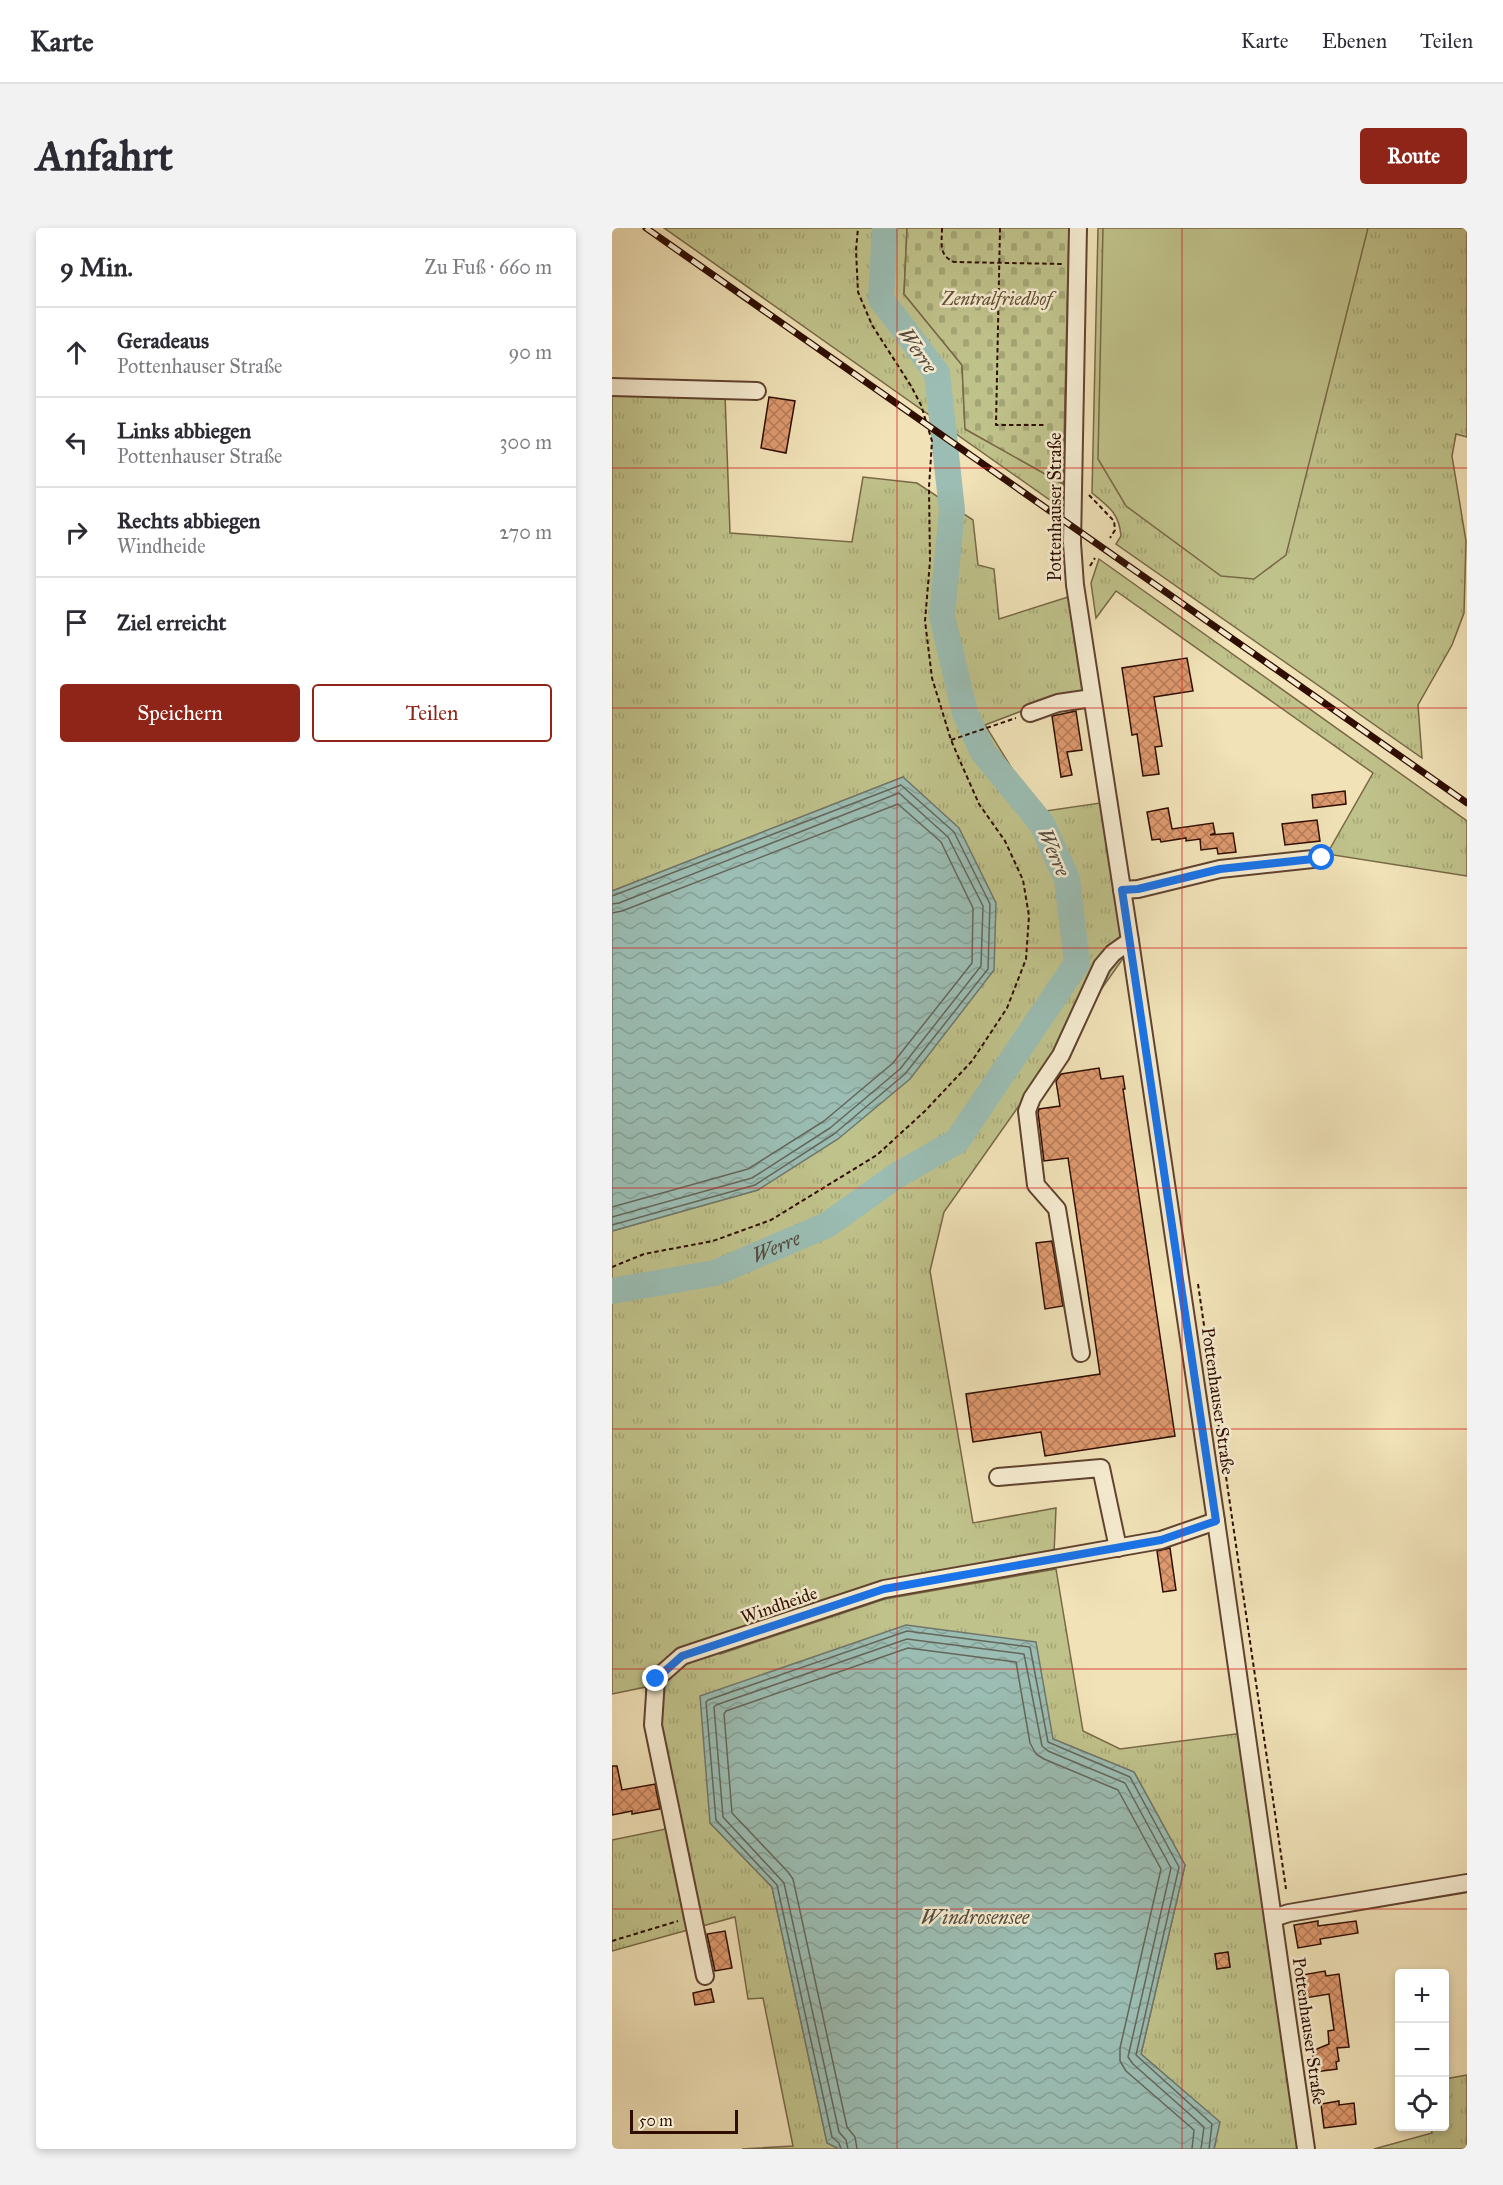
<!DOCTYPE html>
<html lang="de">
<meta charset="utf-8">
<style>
body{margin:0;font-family:"IM FELL Great Primer",serif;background:#f2f2f3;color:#2b2b33}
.controls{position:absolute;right:18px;bottom:18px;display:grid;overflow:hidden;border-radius:6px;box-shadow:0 3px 9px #0003}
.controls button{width:54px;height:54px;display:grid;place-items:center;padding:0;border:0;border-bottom:2px solid #e1e1e2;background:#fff;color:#2b2b33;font:30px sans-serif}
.scale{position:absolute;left:18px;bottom:15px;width:108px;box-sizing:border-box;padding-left:6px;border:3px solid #2f0e01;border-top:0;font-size:16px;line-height:21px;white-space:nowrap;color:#2f0e01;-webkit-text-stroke:4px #f6ecd1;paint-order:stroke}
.stop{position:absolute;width:18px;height:18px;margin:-14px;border:4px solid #1a73e8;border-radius:50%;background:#fff}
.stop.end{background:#1a73e8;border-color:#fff;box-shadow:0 2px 6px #0008}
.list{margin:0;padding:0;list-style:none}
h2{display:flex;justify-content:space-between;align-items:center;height:78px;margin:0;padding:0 24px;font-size:26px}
h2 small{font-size:20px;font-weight:400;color:#7c7c81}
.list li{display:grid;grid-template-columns:39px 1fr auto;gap:18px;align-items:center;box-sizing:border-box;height:90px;padding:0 24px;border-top:2px solid #e1e1e2}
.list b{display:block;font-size:22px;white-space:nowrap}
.list p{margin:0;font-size:20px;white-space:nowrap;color:#7c7c81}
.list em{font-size:20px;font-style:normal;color:#7c7c81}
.actions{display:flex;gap:12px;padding:18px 24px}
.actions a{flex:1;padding:14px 0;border:2px solid #8f2418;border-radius:6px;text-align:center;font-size:21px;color:#8f2418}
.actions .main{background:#8f2418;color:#fff}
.icon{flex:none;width:33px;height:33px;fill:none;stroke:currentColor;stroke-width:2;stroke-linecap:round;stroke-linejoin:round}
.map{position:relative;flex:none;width:855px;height:1921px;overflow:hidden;border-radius:6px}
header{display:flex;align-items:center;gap:36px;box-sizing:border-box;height:84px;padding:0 30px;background:#fff;border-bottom:2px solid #e1e1e2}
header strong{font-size:28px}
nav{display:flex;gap:33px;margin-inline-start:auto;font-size:21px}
.intro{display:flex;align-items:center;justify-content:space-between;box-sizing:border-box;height:144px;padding:0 36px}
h1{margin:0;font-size:42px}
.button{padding:15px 27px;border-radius:6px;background:#8f2418;color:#fff;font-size:21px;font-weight:700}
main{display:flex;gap:36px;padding:0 36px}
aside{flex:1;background:#fff;border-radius:6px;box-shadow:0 3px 9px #0003}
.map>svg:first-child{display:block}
.grass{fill:url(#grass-tufts);stroke:#786846;stroke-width:1.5;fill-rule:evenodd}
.cemetery{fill:url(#cemetery-stones);stroke:#786846;stroke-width:1.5}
.green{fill:#c0c28b;stroke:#786846;stroke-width:1.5}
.water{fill:url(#water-waves);stroke:#70776c;stroke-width:1.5}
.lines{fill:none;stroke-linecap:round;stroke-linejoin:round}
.shore{stroke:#65665a;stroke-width:1.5}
.river{stroke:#9bbdb3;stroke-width:26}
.building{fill:url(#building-cross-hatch);stroke:#2f0e01;stroke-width:1.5}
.minor-casing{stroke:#60432f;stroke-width:20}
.path{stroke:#2f0e01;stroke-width:2;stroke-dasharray:4.5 3;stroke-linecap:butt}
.minor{stroke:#f6ecd1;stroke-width:16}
.rail-casing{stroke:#2f0e01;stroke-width:7}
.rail{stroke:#f6ecd1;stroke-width:4.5;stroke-dasharray:14;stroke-linecap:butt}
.route{stroke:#1a73e8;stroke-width:8}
.grid{fill:none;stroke:#d62828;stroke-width:1.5;stroke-opacity:0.55}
.labels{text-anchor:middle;stroke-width:5;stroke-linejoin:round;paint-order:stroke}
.park-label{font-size:18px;font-style:italic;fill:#624d31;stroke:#f6ecd1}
.street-label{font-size:18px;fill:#2f0e01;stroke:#f6ecd1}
.water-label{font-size:20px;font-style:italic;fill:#554b3f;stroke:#f6ecd1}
</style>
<header>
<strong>Karte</strong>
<nav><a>Karte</a><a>Ebenen</a><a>Teilen</a></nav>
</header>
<div class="intro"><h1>Anfahrt</h1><a class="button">Route</a></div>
<main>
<aside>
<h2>9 Min.<small>Zu Fuß · 660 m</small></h2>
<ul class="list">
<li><svg class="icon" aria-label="ahead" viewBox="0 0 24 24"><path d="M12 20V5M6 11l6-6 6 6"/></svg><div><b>Geradeaus</b><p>Pottenhauser Straße</p></div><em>90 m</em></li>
<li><svg class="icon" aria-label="left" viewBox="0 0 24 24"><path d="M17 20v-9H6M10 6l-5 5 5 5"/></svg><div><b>Links abbiegen</b><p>Pottenhauser Straße</p></div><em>300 m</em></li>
<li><svg class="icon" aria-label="right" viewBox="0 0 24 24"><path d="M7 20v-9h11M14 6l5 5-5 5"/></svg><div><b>Rechts abbiegen</b><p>Windheide</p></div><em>270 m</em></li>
<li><svg class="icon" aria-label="arrive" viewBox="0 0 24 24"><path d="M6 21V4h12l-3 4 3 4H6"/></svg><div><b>Ziel erreicht</b></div></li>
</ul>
<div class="actions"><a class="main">Speichern</a><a>Teilen</a></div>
</aside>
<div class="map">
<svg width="855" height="1921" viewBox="0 0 855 1921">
<defs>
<pattern id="grass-tufts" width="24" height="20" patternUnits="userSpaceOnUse" patternTransform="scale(1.5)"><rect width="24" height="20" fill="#c0c28b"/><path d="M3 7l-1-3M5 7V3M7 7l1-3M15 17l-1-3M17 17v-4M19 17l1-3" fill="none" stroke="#a5a676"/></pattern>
<pattern id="cemetery-stones" width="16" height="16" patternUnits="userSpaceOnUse" patternTransform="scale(1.5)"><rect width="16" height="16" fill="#c0c28b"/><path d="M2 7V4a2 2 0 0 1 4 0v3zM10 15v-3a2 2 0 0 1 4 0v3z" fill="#a5a676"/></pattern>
<pattern id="water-waves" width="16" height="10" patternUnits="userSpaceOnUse" patternTransform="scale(1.5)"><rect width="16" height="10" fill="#9bbdb3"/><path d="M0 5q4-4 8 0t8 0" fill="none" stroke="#86a198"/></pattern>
<pattern id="building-cross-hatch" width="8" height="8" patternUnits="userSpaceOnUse" patternTransform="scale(1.5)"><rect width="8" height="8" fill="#de996e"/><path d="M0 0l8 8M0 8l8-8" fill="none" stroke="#b47b58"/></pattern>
</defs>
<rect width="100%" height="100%" fill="#f1e2b8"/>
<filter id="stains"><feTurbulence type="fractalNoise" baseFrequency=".00333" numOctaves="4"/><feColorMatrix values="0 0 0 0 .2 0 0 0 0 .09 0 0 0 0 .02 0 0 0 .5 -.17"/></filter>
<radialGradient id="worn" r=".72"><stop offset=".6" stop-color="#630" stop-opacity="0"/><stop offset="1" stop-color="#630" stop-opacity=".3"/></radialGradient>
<g class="grass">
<path d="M52 0H295L292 66 350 137 353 201 451 256 452 282Z"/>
<path d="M486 0H855V209L844 206 840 228 854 313 852 385 840 417 806 477 810 530 504 316 509 308C507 285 497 279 480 265Z"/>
<path d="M0 164 113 167 118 305 240 314 251 249 305 255 361 292 366 337 382 341 387 391 456 369 471 463 428 476 373 497 427 584 488 575 512 729 332 984 318 1043 361 1295 444 1280 442 1326 99 1411 108 1426 273 1371 444 1341 471 1503 508 1521 631 1505 687 1921H602L607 1894 529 1826 573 1637 522 1544 441 1511 98 1595 160 1659 215 1914 227 1921H130L181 1918 151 1770 136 1771 123 1689 0 1723V1612L54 1601 35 1512 34 1459 0 1466V1003L146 962 291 549 0 663ZM616 1724 618 1739 605 1741 603 1726Z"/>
<path d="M487 331 855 593V648L715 626 761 545 504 363 484 390 479 355Z"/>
<path d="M855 1847V1921H762L820 1905 819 1899 832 1898 833 1851Z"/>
</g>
<path class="cemetery" d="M295 0H457L451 256 353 201 350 137 292 66Z"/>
<path class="green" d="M491 0H756L674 327 642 351 609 348 514 278 486 231Z"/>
<g class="water">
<path d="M291 549 347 600 384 675 382 742 298 851 226 911 146 962 0 1003V663Z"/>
<path d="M294 1397 424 1414 441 1511 522 1544 573 1637 529 1826 608 1894 602 1921H227L215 1915 160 1659 98 1595 88 1468Z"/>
</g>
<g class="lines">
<g class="shore">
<path d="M0 668 289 557 342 604 378 676 376 741 293 846 222 906 143 957 0 997"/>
<path d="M0 676 7 675 287 565 336 609 371 678 369 738 288 841 218 900 140 950 0 989"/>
<path d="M0 685 10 683 286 576 329 614 361 680 360 735 281 835 212 893 136 941 0 979"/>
<path d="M229 1921 227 1915 220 1909 165 1657 104 1592 94 1474 96 1472 295 1403 418 1419 436 1514 518 1549 567 1639 524 1827 600 1896 597 1921"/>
<path d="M236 1921 234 1912 227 1904 172 1655 111 1589 102 1479 104 1477 295 1411 412 1426 430 1518 436 1523 513 1555 559 1640 516 1829 521 1836 592 1899 589 1921"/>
<path d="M245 1921 243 1909 235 1899 181 1651 176 1644 120 1585 112 1486 114 1483 296 1420 404 1434 418 1515 424 1526 432 1531 506 1562 549 1641 508 1820V1833L514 1843 582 1902 580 1921"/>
</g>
<path class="river" id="s1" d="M0 1063 103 1045 215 997 284 948 345 913 465 735 455 651 430 596 371 524 353 485 330 388 340 282 325 145 269 71 273 0"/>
</g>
<g class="building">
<path d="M157 169 183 173 174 225 149 220Z"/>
<path d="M575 430 581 463 542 469 550 518 543 519 547 546 531 548 525 506 520 507 510 440Z"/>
<path d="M464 483 470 522 455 524 460 547 449 549 440 488Z"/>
<path d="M733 563 734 576 701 580 700 567Z"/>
<path d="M556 580 560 601 601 595 603 605 598 607 621 605 624 624 606 626 605 620 589 622 588 611 574 613V610L549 614 548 611 540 612 535 584Z"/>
<path d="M705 592 708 613 673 617 670 596Z"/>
<path d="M487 840 489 851 511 848 513 861H511L563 1208 433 1228 429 1204 361 1214 354 1166 488 1146 456 930 432 933 426 884 427 881 448 878 444 853 449 846Z"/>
<path d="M440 1013 451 1078 433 1081 424 1015Z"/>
<path d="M558 1320 564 1362 551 1364 545 1323Z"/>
<path d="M0 1538H5L10 1562 43 1556 48 1581 20 1586V1583L0 1587Z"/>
<path d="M706 1693V1698L744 1693 746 1705 708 1711 709 1716 686 1720 682 1697Z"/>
<path d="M113 1703 120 1740 103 1743 95 1706Z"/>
<path d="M616 1724 618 1739 605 1741 603 1726Z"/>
<path d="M713 1743 714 1748 727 1746 737 1819 725 1820 727 1833 724 1834 725 1841 703 1844 700 1823 717 1816 716 1803 722 1802 717 1766 693 1770 690 1747Z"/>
<path d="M99 1761 102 1774 83 1777 81 1765Z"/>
<path d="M727 1873V1877L742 1875 744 1896 712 1900 709 1876Z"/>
</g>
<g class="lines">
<defs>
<g id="minor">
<path d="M466 0 460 315 463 357 518 713 604 1293 694 1921"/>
<path d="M0 159 145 163"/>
<path d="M418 485 446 475 480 470"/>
<path d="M510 662 526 661 608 641 710 630"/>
<path d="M469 1125 445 981 424 957 415 883 420 870 449 827 490 738 501 725 518 713"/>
<path d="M386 1249 489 1240 506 1320"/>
<path d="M661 1690 677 1685 855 1655"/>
<path d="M93 1748 41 1497 44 1451 70 1428 272 1361 549 1312 604 1293"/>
</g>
</defs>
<use href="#minor" class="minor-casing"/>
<g class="path">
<path d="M330 0C330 15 326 27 342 34L452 36"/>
<path d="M388 0 384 197H432"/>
<path d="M477 267 502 293 503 302 498 310"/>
<path d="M478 338 483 330"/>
<path d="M339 512 404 490"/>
<path d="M0 1039 32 1026 101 1013 159 992 265 927 313 883 360 833 395 780 414 731 417 688 411 652 393 613 367 576 348 533 339 512 320 450 313 393 318 333 317 259 320 213 309 177 299 158 260 97 246 64 244 22 246 0"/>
<path d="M586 1056 674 1661"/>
<path d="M0 1713 66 1693"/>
</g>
<use href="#minor" class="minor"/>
<defs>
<path id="rail" d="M34 0 855 575"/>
</defs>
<use href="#rail" class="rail-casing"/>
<use href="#rail" class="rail"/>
</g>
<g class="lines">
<path class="route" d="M44 1451 70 1428 272 1361 549 1312 604 1293 510 662 526 661 608 641 710 630"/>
</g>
<path class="grid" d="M285 0V1921M570 0V1921M0 240H855M0 480H855M0 720H855M0 960H855M0 1201H855M0 1441H855M0 1681H855"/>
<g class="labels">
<g class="park-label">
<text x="385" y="77">Zentralfriedhof</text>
</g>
<g class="street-label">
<text transform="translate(443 279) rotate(-90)" y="6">Pottenhauser Straße</text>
<text transform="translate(606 1173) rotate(82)" y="6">Pottenhauser Straße</text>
<text transform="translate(167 1377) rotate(-19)" y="6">Windheide</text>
<text transform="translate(697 1803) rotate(82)" y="6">Pottenhauser Straße</text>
</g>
<g class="water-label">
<text transform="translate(306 122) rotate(55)" y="7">Werre</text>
<text transform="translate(442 624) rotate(66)" y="7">Werre</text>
<text dy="7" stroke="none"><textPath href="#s1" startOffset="171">Werre</textPath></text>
<text x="363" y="1696">Windrosensee</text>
</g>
</g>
<rect width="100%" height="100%" filter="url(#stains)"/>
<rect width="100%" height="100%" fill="url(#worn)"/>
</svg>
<div class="controls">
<button>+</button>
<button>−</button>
<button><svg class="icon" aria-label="locate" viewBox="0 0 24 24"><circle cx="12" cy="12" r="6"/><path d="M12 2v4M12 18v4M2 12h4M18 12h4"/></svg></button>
</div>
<div class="scale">50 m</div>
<div class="stop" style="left:710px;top:630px"></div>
<div class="stop end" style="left:44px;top:1451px"></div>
</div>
</main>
